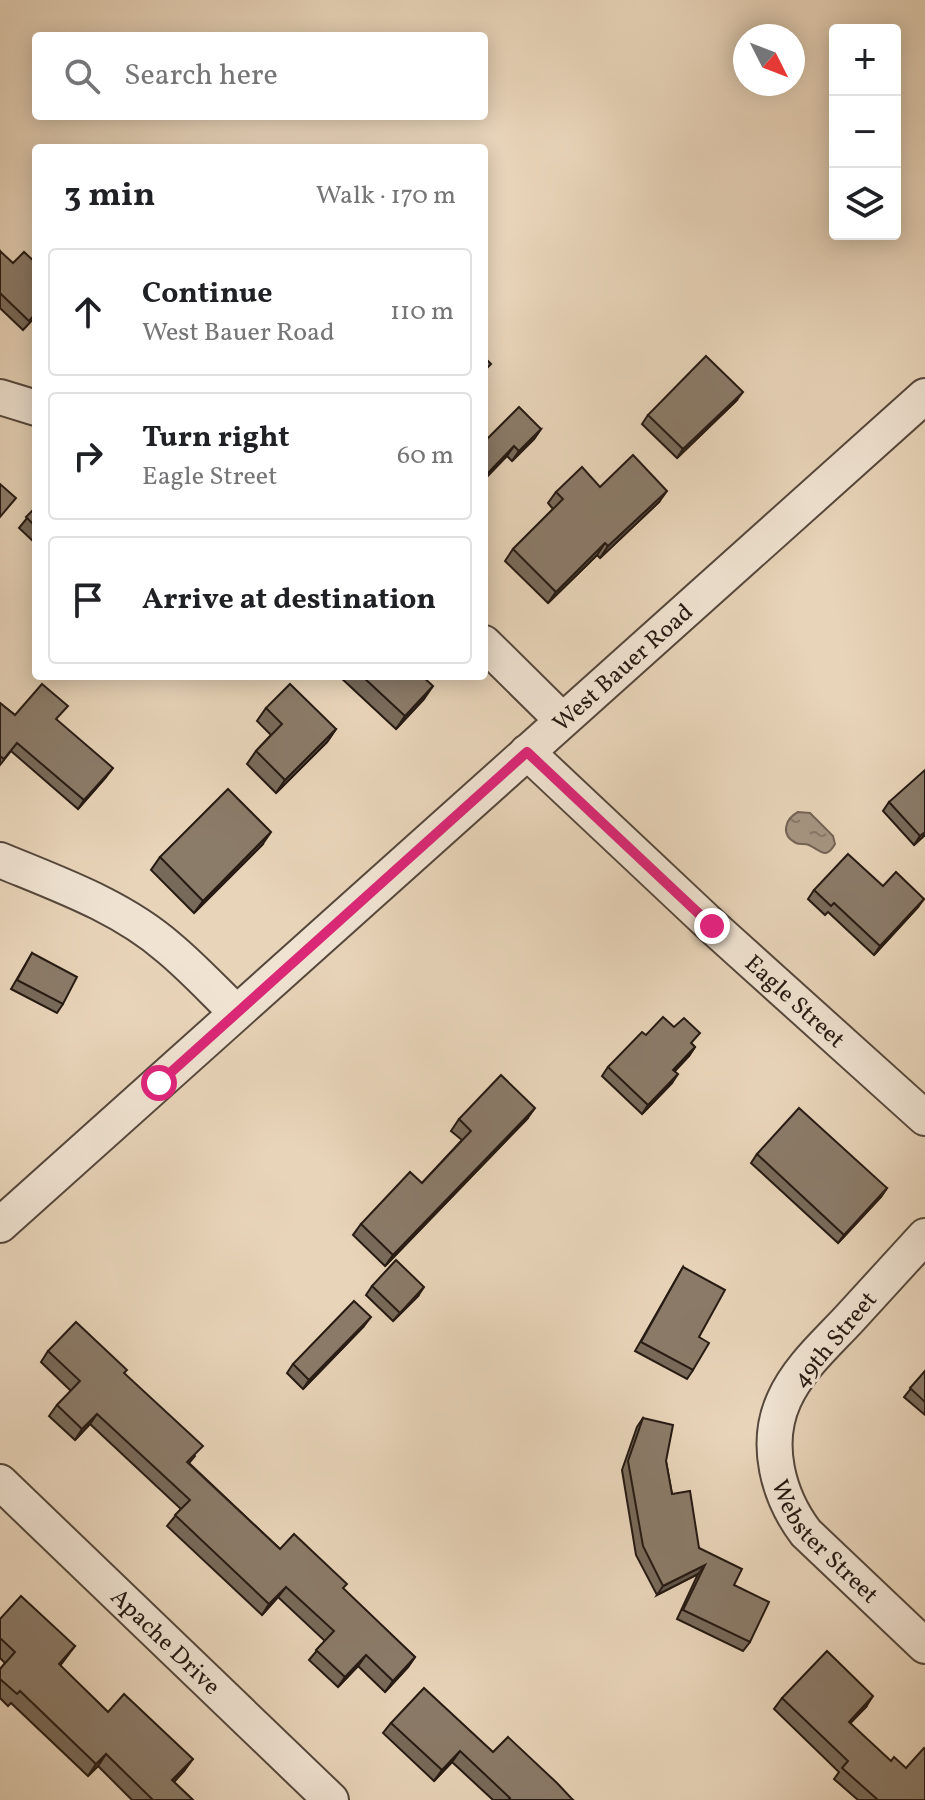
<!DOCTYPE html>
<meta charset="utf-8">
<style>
body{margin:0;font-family:Vollkorn,serif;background:#f2f2f2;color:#202124}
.controls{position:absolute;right:24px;top:24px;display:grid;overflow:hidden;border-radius:8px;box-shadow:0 4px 20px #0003}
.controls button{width:72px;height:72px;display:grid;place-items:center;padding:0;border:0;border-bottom:2px solid #e0e0e0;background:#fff;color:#202124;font:40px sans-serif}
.compass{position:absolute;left:733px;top:24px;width:72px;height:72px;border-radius:50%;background:#fff;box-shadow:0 4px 20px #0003;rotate:132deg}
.stop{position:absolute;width:24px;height:24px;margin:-18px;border:6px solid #db2777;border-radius:50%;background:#fff}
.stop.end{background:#db2777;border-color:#fff;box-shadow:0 2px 8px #0008}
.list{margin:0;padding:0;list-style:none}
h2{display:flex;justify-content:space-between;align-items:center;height:104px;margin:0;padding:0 32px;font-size:34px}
h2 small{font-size:26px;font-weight:400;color:#757577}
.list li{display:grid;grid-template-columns:52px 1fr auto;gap:24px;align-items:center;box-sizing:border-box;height:128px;margin:0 16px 16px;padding:0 16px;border:2px solid #e0e0e0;border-radius:8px}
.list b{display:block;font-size:30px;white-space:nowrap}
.list p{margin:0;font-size:26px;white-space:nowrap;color:#757577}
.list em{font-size:26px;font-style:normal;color:#757577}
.icon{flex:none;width:44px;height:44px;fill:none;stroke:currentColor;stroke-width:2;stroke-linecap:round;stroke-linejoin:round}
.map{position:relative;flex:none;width:925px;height:1800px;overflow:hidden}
.search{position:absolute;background:#fff;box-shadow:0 4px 20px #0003;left:32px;top:32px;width:456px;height:88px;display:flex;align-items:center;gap:20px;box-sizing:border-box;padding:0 28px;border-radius:8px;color:#757577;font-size:30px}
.panel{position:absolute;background:#fff;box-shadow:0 4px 20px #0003;left:32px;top:144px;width:456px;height:536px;border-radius:8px}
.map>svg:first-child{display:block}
.water{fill:url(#water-ripples);stroke:#736455;stroke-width:2}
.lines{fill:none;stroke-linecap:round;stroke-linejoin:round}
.street-casing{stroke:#56483c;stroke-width:38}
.street{stroke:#f0e3d2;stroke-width:34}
.wall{fill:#786a5a;stroke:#261a13;stroke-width:2}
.shaded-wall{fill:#61564a;stroke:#261a13;stroke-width:2}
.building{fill:#8b7b69;stroke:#261a13;stroke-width:2}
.route{stroke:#db2777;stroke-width:10}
.labels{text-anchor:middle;stroke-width:6;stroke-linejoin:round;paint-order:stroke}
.street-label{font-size:24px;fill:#261a13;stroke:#f0e3d2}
</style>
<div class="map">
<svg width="925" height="1800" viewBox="0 0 925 1800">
<defs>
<pattern id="water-ripples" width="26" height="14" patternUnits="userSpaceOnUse" patternTransform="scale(2)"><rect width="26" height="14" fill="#a69581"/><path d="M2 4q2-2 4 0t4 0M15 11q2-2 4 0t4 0" fill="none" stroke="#877968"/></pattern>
</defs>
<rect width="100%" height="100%" fill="#e8d4b9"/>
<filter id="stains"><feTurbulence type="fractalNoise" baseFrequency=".0025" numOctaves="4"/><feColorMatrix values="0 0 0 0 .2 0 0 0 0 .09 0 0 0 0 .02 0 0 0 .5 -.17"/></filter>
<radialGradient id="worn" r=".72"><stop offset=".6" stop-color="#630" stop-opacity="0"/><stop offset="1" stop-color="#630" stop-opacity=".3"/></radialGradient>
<path class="water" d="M798 812 810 813 833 836 835 844C826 860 821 851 809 845 805 843 800 845 796 843 780 835 785 819 798 812Z"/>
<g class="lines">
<defs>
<g id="street">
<path d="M0 397 36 408"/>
<path d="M484 643 562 720"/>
<path id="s1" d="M527 752 712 926 925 1118"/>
<path d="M0 860C58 884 121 906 169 948 193 968 214 991 236 1012"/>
<path id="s2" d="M0 1225 925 396"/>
<path id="s3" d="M925 1236C900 1263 875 1291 850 1318 827 1343 798 1368 784 1400 764 1444 778 1496 806 1533L925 1646"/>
<path id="s4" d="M0 1482 331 1800"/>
</g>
</defs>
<use href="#street" class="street-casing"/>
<use href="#street" class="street"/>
</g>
<g class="wall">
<path d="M0 251 36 316 23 330 0 308Z"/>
<path d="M736 401 677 458 642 424 648 415Z"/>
<path d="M541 429 534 439 512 461 507 456 484 442Z"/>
<path d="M600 487 659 502 600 558 597 555 548 603 505 561 513 549 553 509 548 503 556 492Z"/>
<path d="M36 507V544L19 528Z"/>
<path d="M339 676H422L424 699 396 729Z"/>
<path d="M0 703 15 715 57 720 106 777 78 809 11 751 0 765Z"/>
<path d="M266 708 336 729 327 742 276 793 247 764 256 751 271 735 257 721Z"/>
<path d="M889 802 925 835 914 845 883 811Z"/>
<path d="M262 845 194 913 151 870 160 857Z"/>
<path d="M883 886 918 907 874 955 828 912 825 915 808 899 814 890Z"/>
<path d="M32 953 63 1004 57 1013 11 989Z"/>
<path d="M646 1035 692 1044 695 1047 689 1056 675 1071 672 1083 642 1114 602 1076 608 1067Z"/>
<path d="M459 1119H527L385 1266 353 1235 361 1224 422 1183 462 1140 451 1131Z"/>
<path d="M757 1154 887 1188 881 1197 838 1243 751 1163Z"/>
<path d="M683 1267 699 1337 693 1370 687 1379 635 1351Z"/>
<path d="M372 1286 418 1296 393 1321 366 1295Z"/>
<path d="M364 1326 303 1389 287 1373 293 1364Z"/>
<path d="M48 1351 124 1373 195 1456 189 1463 280 1549 343 1589 415 1657 408 1667 385 1692 358 1666 338 1687 309 1660 325 1641 278 1597 262 1615 167 1526 181 1509 90 1424 75 1440 49 1416 57 1405 71 1391 41 1362Z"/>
<path d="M925 1371V1415L904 1397Z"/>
<path d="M643 1418 666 1461 672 1494 699 1548 734 1585 750 1642 743 1651 677 1619 698 1574 657 1595 636 1555 622 1470 637 1427Z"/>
<path d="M0 1619 75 1646 60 1666 108 1712 184 1771 174 1782 193 1800H132L98 1766 88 1776 11 1703 8 1706 0 1698V1669L5 1663 0 1658Z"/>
<path d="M782 1698 866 1707 850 1723 925 1800H858L834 1779 839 1772 774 1709Z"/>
<path d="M391 1723 493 1752 573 1800H493L452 1762 434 1781 383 1733Z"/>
</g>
<g class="shaded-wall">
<path d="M743 392 736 401 677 458 683 449Z"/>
<path d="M541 429 534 439 512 461 519 451Z"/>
<path d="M514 446 507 456 484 480V477Z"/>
<path d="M667 491 659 502 600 558 608 546Z"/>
<path d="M605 543 597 555 548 603 556 592Z"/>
<path d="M433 686 424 699 396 729 405 716Z"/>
<path d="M336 729 327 742 276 793 285 780Z"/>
<path d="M113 768 106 777 78 809 84 800Z"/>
<path d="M271 832 262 845 194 913 203 901Z"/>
<path d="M925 832V835L914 845 920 836Z"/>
<path d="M924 899 918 907 874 955 880 946Z"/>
<path d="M695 1047 689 1056 667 1079 673 1070Z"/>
<path d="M678 1074 672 1083 642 1114 648 1105Z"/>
<path d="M535 1108 527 1119 385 1266 393 1255Z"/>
<path d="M887 1188 881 1197 838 1243 844 1235Z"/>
<path d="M424 1287 418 1296 393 1321 400 1313Z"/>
<path d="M371 1317 364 1326 303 1389 309 1380Z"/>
<path d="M97 1414 90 1424 75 1440 82 1429Z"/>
<path d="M705 1565 698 1574 657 1595 663 1586Z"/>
<path d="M286 1587 278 1597 262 1615 269 1604Z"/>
<path d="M366 1655 358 1666 338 1687 345 1677Z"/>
<path d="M415 1657 408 1667 385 1692 393 1681Z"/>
<path d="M873 1696 866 1707 841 1733 849 1722Z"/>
<path d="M460 1751 452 1762 434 1781 442 1770Z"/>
<path d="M106 1754 98 1766 88 1776 96 1764Z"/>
<path d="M193 1759 184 1771 164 1792 172 1780Z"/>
</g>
<g class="building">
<path d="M0 251 13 263 24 252 36 263V313L29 321 0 293Z"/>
<path d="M706 356 743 392 683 449 648 415Z"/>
<path d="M484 357 491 364 484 371Z"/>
<path d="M519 407 541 429 519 451 514 446 484 477V442Z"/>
<path d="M633 455 667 491 608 546 605 543 556 592 513 549 563 499 556 492 582 467 600 487Z"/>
<path d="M0 484 16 498 0 517Z"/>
<path d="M36 507V527L26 517Z"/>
<path d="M362 676H422L433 686 405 716Z"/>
<path d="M42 684 68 706 56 719 113 768 84 800 17 743 4 759 0 756V703L15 715Z"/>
<path d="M290 684 336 729 285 780 256 751 282 724 266 708Z"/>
<path d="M925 770V832L920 836 889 802Z"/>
<path d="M228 789 271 832 203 901 160 857Z"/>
<path d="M848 854 883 886 896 872 924 899 880 946 834 903 831 906 814 890Z"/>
<path d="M32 953 77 977 63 1004 17 980Z"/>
<path d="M663 1017 674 1027 684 1018 700 1033 691 1043 695 1047 673 1070 678 1074 648 1105 608 1067 642 1032 646 1035Z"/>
<path d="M501 1075 535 1108 393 1255 361 1224 410 1172 422 1183 471 1131 459 1119Z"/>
<path d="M799 1108 887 1188 844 1235 757 1154Z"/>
<path d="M396 1260 424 1287 400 1313 372 1286Z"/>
<path d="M683 1267 725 1290 699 1337 709 1343 693 1370 641 1342Z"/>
<path d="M354 1301 371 1317 309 1380 293 1364Z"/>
<path d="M76 1322 127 1370 124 1373 203 1446 187 1462 280 1549 294 1534 347 1584 343 1588 415 1657 393 1681 366 1655 345 1677 316 1650 334 1631 286 1587 269 1604 175 1515 190 1500 97 1414 82 1429 57 1405 80 1381 48 1351Z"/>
<path d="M925 1371V1402L910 1388Z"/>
<path d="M643 1418 673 1425 666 1461 672 1494 690 1491 699 1548 742 1569 734 1585 769 1602 750 1642 683 1610 705 1565 663 1586 643 1546 628 1461Z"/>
<path d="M21 1596 75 1646 59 1664 108 1712 124 1694 193 1759 172 1780 193 1800H153L106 1754 96 1764 20 1691 17 1694 0 1679V1669L15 1652 0 1638V1619Z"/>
<path d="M827 1651 873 1696 849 1722 891 1761 894 1757 906 1768 924 1748 925 1749V1800H878L842 1768 848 1761 782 1698Z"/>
<path d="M424 1688 493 1752 508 1737 557 1783 573 1800H508L510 1798 460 1751 442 1770 391 1723Z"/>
</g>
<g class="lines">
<path class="route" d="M159 1083 527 752 712 926"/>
</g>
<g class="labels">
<g class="street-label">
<text dy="8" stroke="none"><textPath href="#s2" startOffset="836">West Bauer Road</textPath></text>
<text dy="8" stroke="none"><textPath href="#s1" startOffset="366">Eagle Street</textPath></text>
<text transform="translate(834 1339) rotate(-50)" y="8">49th Street</text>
<text dy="8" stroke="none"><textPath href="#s3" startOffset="376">Webster Street</textPath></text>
<text dy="8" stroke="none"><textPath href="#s4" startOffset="230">Apache Drive</textPath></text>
</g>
</g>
<rect width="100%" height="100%" filter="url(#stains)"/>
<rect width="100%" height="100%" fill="url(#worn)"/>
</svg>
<div class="controls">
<button>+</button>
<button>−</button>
<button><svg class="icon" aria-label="layers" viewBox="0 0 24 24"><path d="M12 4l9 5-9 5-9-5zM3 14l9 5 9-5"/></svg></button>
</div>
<svg class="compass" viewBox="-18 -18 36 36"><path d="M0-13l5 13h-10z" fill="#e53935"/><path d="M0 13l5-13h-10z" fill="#757577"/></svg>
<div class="stop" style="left:159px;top:1083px"></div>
<div class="stop end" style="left:712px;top:926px"></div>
<div class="search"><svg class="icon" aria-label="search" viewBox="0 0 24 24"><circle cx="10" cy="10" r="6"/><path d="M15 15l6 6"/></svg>Search here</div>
<section class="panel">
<h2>3 min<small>Walk · 170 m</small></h2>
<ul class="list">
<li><svg class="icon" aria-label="ahead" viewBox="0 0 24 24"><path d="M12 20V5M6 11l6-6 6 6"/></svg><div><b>Continue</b><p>West Bauer Road</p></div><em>110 m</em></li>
<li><svg class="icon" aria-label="right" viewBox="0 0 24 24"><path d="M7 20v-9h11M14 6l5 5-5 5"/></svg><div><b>Turn right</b><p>Eagle Street</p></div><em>60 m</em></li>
<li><svg class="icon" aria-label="arrive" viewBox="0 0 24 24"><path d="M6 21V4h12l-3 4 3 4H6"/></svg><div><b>Arrive at destination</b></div></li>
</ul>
</section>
</div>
